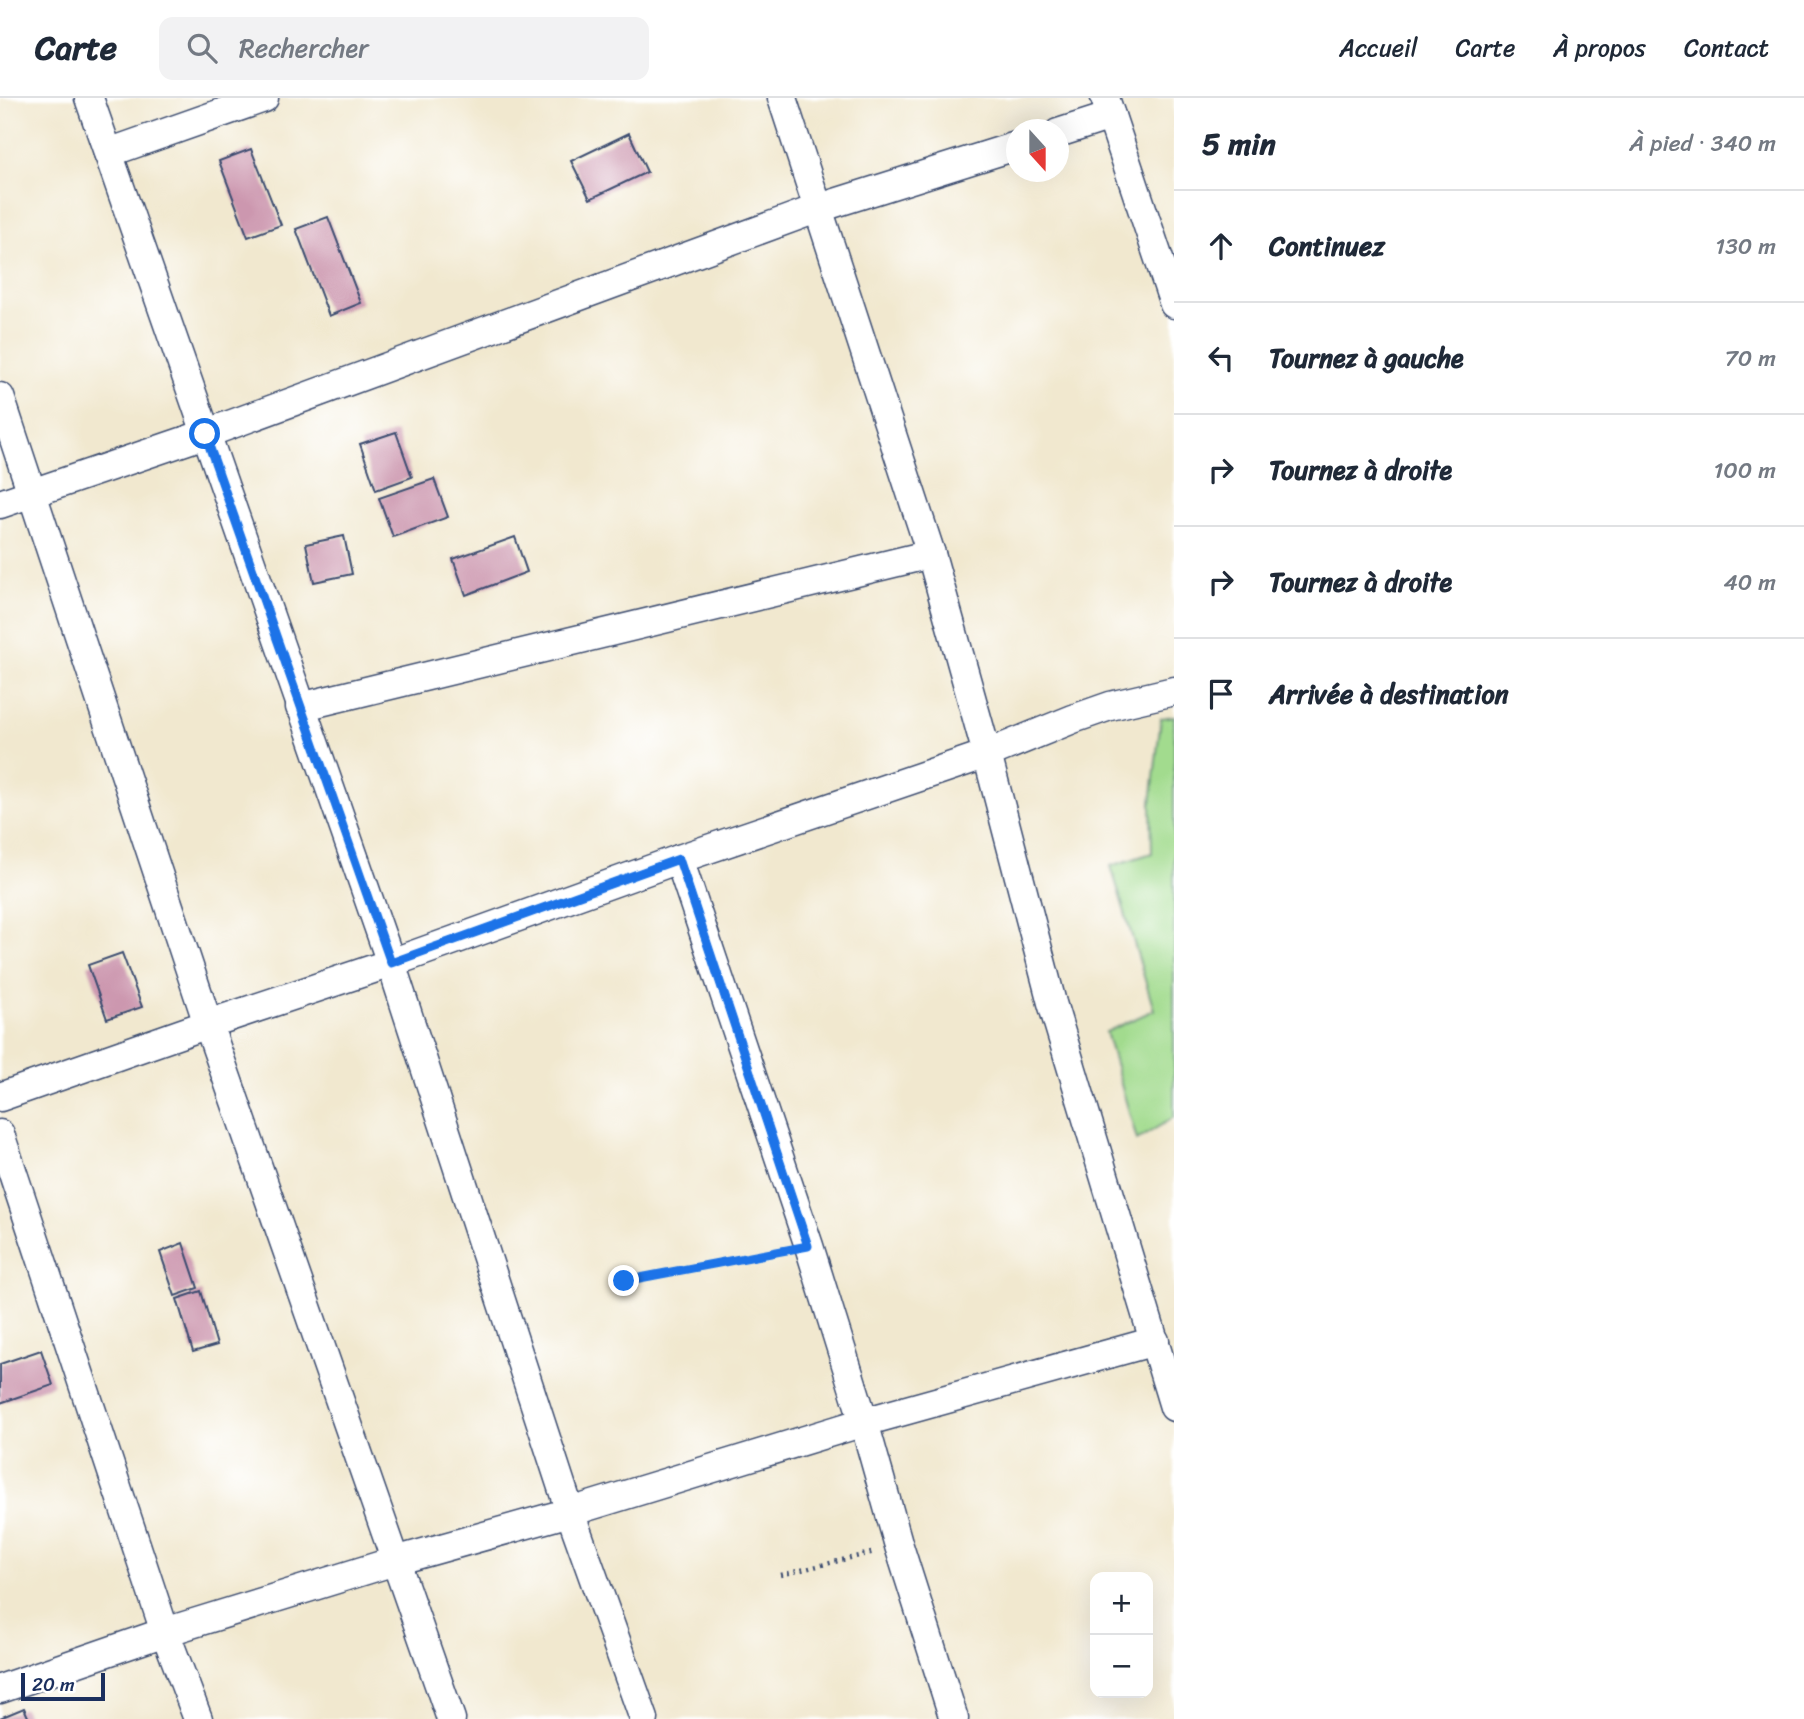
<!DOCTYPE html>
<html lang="fr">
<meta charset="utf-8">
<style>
body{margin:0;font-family:Sriracha,sans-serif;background:#f2f2f3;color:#1f2937}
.controls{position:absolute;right:21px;bottom:21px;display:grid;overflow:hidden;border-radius:14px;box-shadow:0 7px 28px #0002}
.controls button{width:63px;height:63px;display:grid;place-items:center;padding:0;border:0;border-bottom:2px solid #e0e1e3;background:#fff;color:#1f2937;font:35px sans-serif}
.compass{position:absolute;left:1006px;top:21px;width:63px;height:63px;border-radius:50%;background:#fff;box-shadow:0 7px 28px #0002;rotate:159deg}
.scale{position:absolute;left:21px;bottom:18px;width:84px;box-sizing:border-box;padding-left:7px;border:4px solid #1b2f5e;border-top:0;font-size:19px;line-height:24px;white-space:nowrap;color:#1b2f5e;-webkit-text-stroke:5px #fff;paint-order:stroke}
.stop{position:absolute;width:21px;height:21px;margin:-16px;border:5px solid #1a73e8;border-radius:50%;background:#fff}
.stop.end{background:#1a73e8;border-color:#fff;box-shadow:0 2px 7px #0008}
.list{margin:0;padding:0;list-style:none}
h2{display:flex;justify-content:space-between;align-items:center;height:91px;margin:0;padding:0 28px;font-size:30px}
h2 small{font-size:23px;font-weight:400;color:#747a83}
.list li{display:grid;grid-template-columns:46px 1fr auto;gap:21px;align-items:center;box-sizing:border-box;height:112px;padding:0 28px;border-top:2px solid #e0e1e3}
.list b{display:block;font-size:26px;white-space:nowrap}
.list em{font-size:23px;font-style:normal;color:#747a83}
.icon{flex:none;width:38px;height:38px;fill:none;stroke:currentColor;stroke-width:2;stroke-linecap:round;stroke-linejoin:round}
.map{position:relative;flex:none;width:1174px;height:1621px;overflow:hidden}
header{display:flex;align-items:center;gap:42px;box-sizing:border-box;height:98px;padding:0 35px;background:#fff;border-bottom:2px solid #e0e1e3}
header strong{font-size:33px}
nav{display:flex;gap:38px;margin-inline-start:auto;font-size:24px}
.search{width:490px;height:63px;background:#f2f2f3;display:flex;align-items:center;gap:18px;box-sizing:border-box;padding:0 24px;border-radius:14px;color:#747a83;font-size:26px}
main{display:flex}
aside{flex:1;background:#fff}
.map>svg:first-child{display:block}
.green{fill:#a2db8e;stroke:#5e8576;stroke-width:2}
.building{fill:#cc97af}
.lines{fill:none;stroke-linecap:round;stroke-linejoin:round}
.minor-casing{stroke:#3b4b6f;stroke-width:31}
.path{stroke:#3b4b6f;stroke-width:4.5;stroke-dasharray:2 5;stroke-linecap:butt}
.minor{stroke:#fff;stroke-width:28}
.route{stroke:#1a73e8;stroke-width:9}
</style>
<header>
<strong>Carte</strong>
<div class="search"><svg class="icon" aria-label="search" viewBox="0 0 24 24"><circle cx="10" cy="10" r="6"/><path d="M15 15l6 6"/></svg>Rechercher</div>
<nav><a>Accueil</a><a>Carte</a><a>À propos</a><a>Contact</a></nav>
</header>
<main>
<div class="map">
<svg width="1174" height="1621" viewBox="0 0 1174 1621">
<rect width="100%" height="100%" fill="#fff"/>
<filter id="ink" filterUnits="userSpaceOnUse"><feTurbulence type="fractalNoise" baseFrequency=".0143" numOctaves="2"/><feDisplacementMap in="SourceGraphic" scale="14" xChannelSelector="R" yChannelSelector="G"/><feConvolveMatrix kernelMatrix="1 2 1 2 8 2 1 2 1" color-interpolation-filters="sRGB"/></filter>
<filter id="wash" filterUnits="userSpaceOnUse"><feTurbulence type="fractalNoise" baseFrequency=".00686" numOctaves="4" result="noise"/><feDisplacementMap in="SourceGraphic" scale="28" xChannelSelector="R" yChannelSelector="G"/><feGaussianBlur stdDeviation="1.57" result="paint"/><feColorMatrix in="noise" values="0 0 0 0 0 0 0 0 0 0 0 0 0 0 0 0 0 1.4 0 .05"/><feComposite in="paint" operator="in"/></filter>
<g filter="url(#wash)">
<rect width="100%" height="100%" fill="#f1e8cf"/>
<path class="green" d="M1174 618V1019L1137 1042 1106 934 1154 912 1111 768 1152 755 1151 705 1161 620Z"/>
<g id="blocks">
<g class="building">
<path d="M629 35 647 74 590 101 571 63Z"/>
<path d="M251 51 281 127 248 139 219 63Z"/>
<path d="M328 119 361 205 329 218 296 131Z"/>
<path d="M396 334 412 379 376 392 360 346Z"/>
<path d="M434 381 448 419 393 439 379 400Z"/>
<path d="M344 438 352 476 314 484 306 446Z"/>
<path d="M515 439 527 474 466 497 453 461Z"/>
<path d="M122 855 142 909 107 921 88 867Z"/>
<path d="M183 1145 198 1190 175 1198 160 1154Z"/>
<path d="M201 1193 217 1247 193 1254 177 1201Z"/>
<path d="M41 1252 53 1287 0 1305V1266Z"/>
<path d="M24 1610 29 1621H0V1620Z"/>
</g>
</g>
</g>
<g filter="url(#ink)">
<use href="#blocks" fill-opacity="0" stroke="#3b4b6f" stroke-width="2"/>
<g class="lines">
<defs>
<g id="minor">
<path d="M89 0 391 865 570 1414 644 1621"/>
<path d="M782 0 931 456 987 656 1052 905 1174 1309"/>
<path d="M1105 0 1174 206"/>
<path d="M1058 35 1111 18"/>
<path d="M108 55 264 0"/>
<path d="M0 299 208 926 451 1621"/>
<path d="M0 406 205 336 819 110 1016 48"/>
<path d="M300 609 931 456"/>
<path d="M679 761 809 1148 864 1324 899 1448 954 1621"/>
<path d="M0 999 208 926 391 865 679 761 987 656 1073 621 1110 608 1174 593"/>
<path d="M0 1036 165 1534 198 1621"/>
<path d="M0 1591 165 1534 395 1463 570 1414 864 1324 1155 1243"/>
</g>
</defs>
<use href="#minor" class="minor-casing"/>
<g class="path">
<path d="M624 1183 784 1153"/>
<path d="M781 1477 875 1454"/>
</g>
<use href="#minor" class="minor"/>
</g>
</g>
<g class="lines" filter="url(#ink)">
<path class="route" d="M205 336 391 865 679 761 808 1148 624 1183"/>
</g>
</svg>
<div class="controls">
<button>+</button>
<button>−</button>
</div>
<svg class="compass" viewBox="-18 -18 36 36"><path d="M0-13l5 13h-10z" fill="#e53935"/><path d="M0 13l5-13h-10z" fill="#747a83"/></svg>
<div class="scale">20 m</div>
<div class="stop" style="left:205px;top:336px"></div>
<div class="stop end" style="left:624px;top:1183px"></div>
</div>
<aside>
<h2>5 min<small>À pied · 340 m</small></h2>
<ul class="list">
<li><svg class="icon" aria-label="ahead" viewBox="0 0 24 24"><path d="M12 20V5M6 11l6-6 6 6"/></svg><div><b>Continuez</b></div><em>130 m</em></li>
<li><svg class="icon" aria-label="left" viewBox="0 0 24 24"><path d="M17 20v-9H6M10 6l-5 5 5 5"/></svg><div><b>Tournez à gauche</b></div><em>70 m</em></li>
<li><svg class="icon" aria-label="right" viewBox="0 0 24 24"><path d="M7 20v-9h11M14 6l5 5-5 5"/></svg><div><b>Tournez à droite</b></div><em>100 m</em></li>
<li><svg class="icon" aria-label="right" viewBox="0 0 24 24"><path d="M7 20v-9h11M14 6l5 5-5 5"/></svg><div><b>Tournez à droite</b></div><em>40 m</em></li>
<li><svg class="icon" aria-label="arrive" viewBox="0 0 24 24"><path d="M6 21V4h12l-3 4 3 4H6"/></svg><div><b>Arrivée à destination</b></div></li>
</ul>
</aside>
</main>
